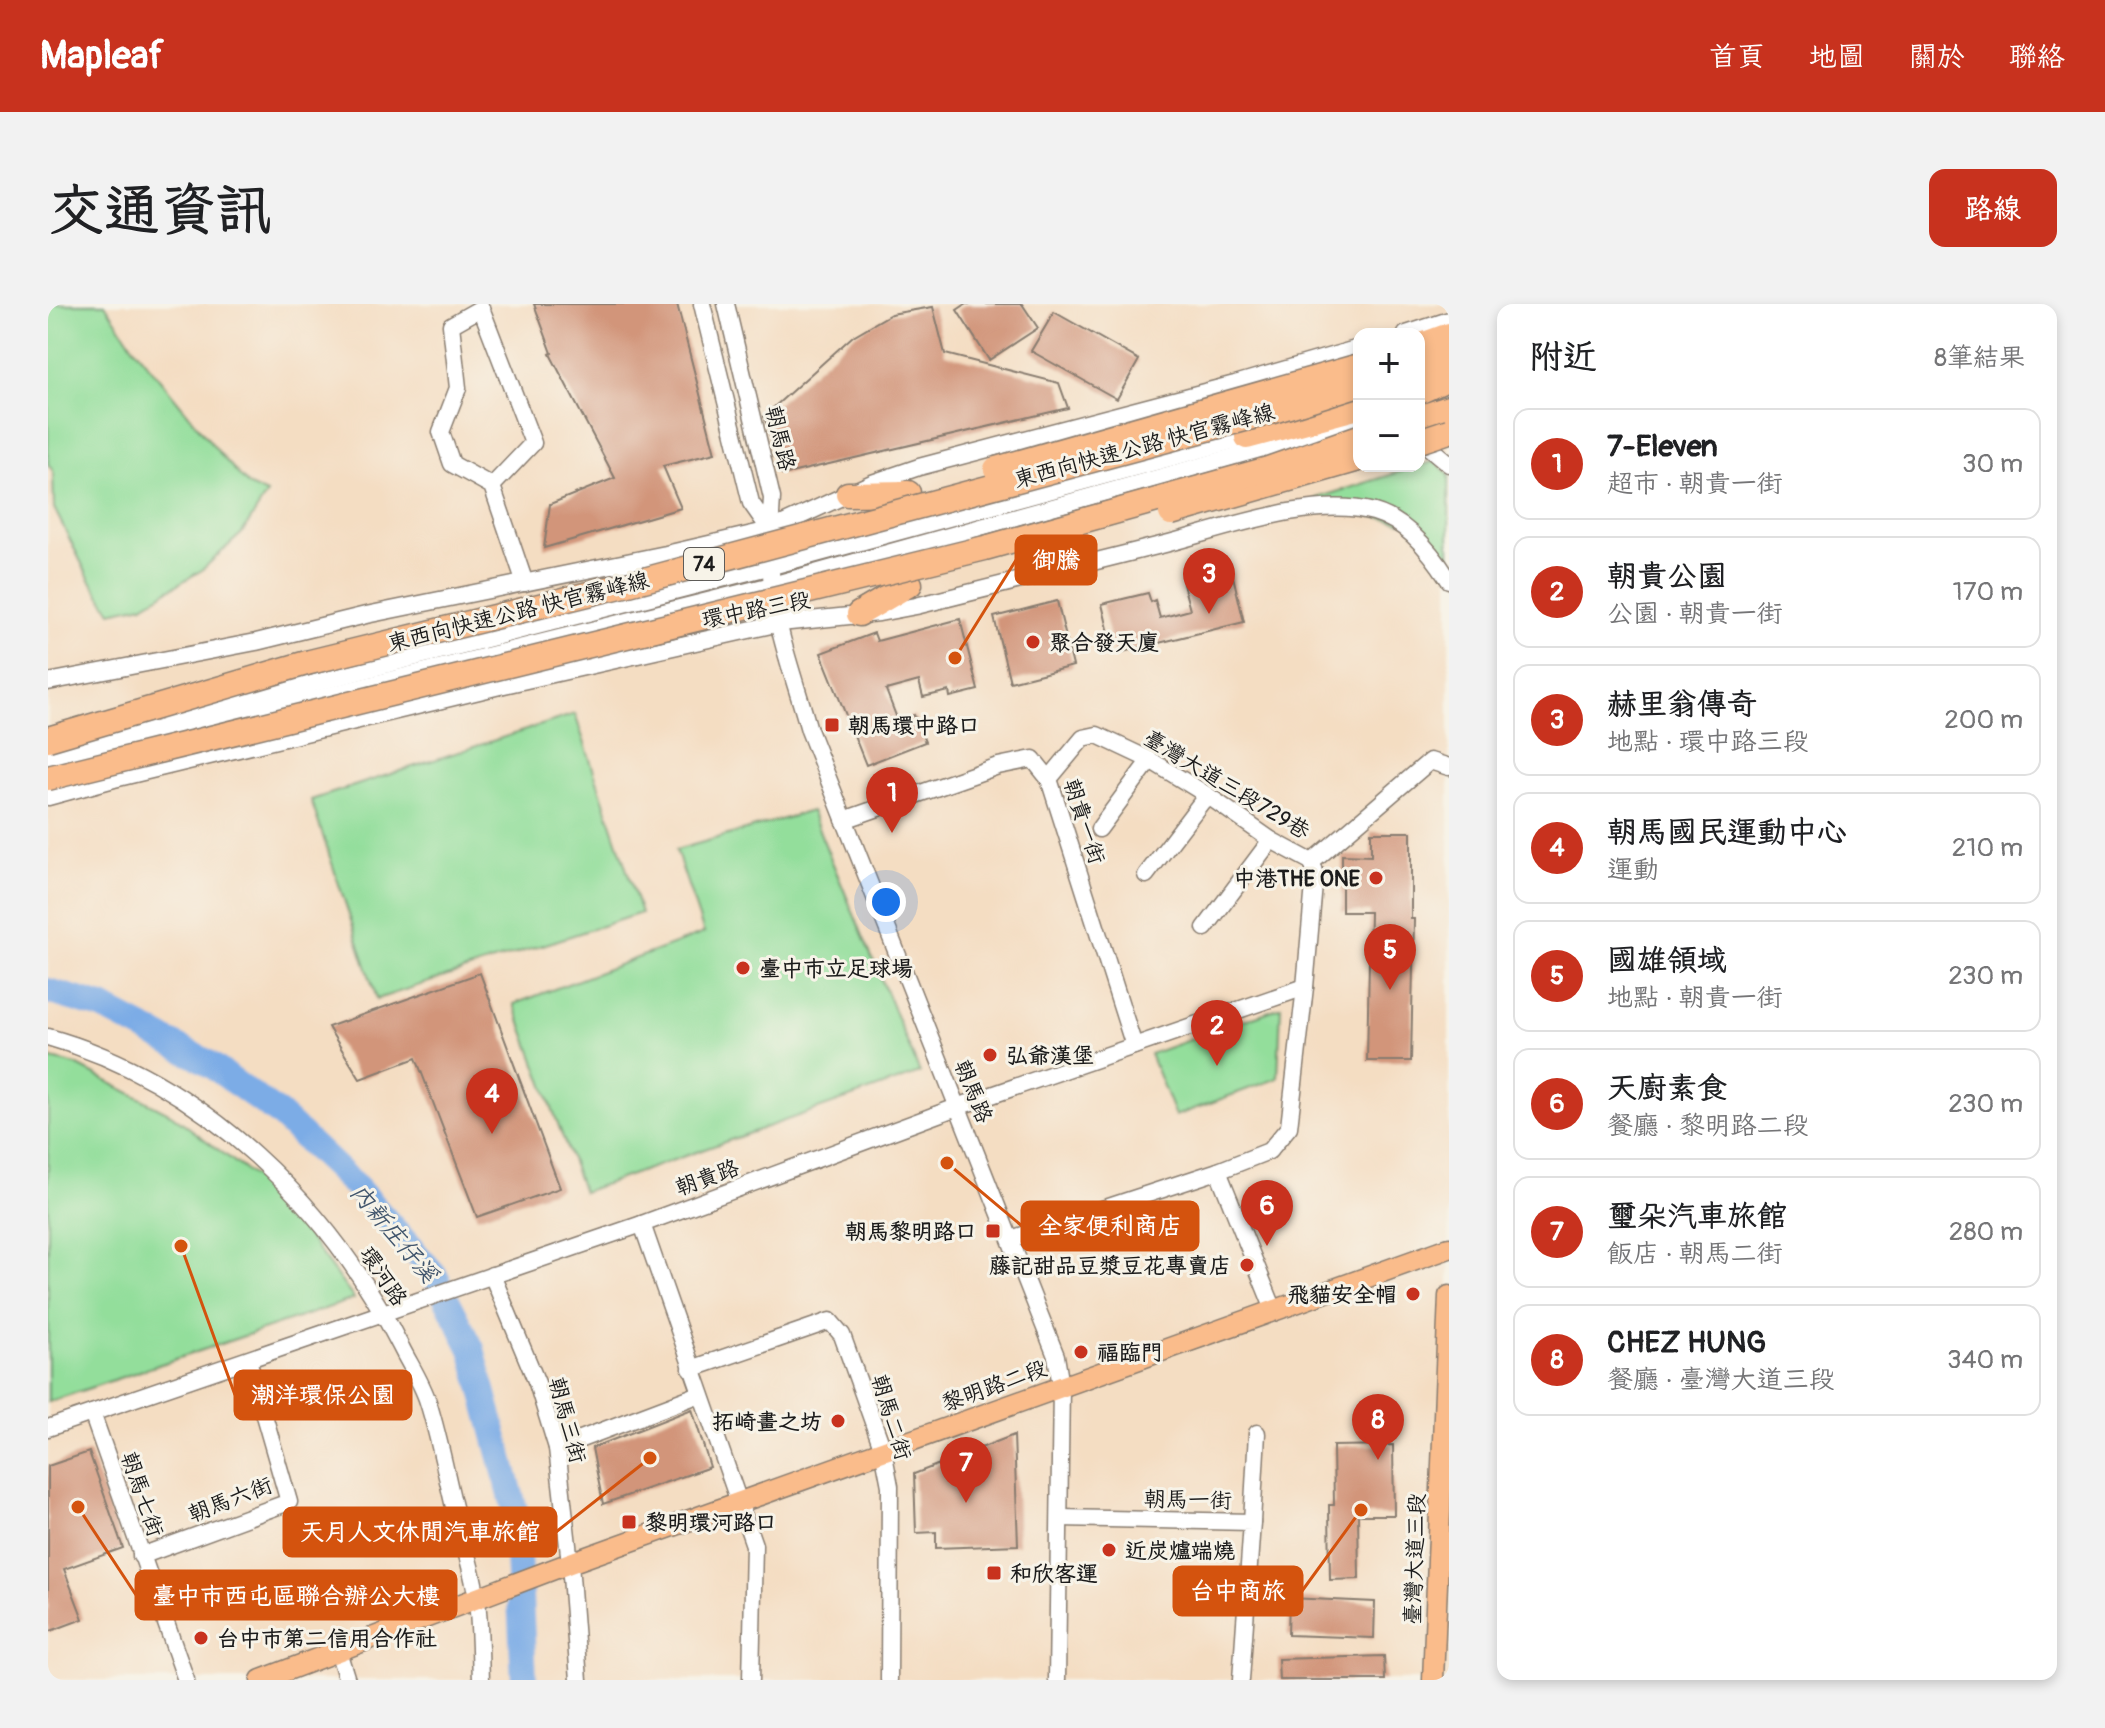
<!DOCTYPE html>
<html lang="zh-TW">
<meta charset="utf-8">
<style>
body{margin:0;font-family:Pangolin,"LXGW WenKai TC",sans-serif;background:#f2f2f2;color:#202124}
.controls{position:absolute;right:24px;top:24px;display:grid;overflow:hidden;border-radius:16px;box-shadow:0 4px 12px #0003}
.controls button{width:72px;height:72px;display:grid;place-items:center;padding:0;border:0;border-bottom:2px solid #e0e0e0;background:#fff;color:#202124;font:40px sans-serif}
.you{position:absolute;left:838px;top:598px;width:28px;height:28px;margin:-20px;border:6px solid #fff;border-radius:50%;background:#1a73e8;box-shadow:0 0 0 12px #1a73e833}
.badge{display:grid;place-items:center;width:52px;height:52px;border-radius:50%;background:#c8321e;color:#fff;font-size:26px;font-weight:700}
.pin{position:absolute;translate:-50% -66px;filter:drop-shadow(0 2px 4px #0008)}
.pin::after{content:'';position:absolute;top:42px;width:28px;height:24px;background:inherit;clip-path:polygon(0 0,100% 0,50% 100%)}
.list{margin:0;padding:0;list-style:none}
h2{display:flex;justify-content:space-between;align-items:center;height:104px;margin:0;padding:0 32px;font-size:34px}
h2 small{font-size:26px;font-weight:400;color:#757577}
.list li{display:grid;grid-template-columns:52px 1fr auto;gap:24px;align-items:center;box-sizing:border-box;height:112px;margin:0 16px 16px;padding:0 16px;border:2px solid #e0e0e0;border-radius:16px}
.list b{display:block;font-size:30px;white-space:nowrap}
.list p{margin:0;font-size:26px;white-space:nowrap;color:#757577}
.list em{font-size:26px;font-style:normal;color:#757577}
.map{position:relative;flex:none;width:1401px;height:1376px;overflow:hidden;border-radius:16px}
header{display:flex;align-items:center;gap:48px;box-sizing:border-box;height:112px;padding:0 40px;background:#c8321e;color:#fff}
header strong{font-size:38px}
nav{display:flex;gap:44px;margin-inline-start:auto;font-size:28px}
.intro{display:flex;align-items:center;justify-content:space-between;box-sizing:border-box;height:192px;padding:0 48px}
h1{margin:0;font-size:56px}
.button{padding:20px 36px;border-radius:16px;background:#c8321e;color:#fff;font-size:28px;font-weight:700}
main{display:flex;gap:48px;padding:0 48px}
aside{flex:1;background:#fff;border-radius:16px;box-shadow:0 4px 12px #0003}
.map>svg:first-child{display:block}
.green{fill:#93de9b;stroke:#587d5c;stroke-width:2}
.lines{fill:none;stroke-linecap:round;stroke-linejoin:round}
.river{stroke:#7bace6;stroke-width:26}
.building{fill:#d2957a}
.minor-casing{stroke:#887c6f;stroke-width:19}
.major-casing{stroke:#887c6f;stroke-width:23}
.highway-casing{stroke:#887c6f;stroke-width:27}
.minor{stroke:#fff;stroke-width:16}
.major{stroke:#fabc8b;stroke-width:20}
.highway{stroke:#fabc8b;stroke-width:24}
.highway-bridge-casing{stroke:#887c6f;stroke-width:27;stroke-linecap:butt}
.highway-bridge{stroke:#fabc8b;stroke-width:24}
.poi-dot{fill:#c8321e;stroke:#f7f3e8;stroke-width:3}
.labels{text-anchor:middle;stroke-width:6;stroke-linejoin:round;paint-order:stroke}
.shield{fill:#f7f3e8;stroke:#5e5c59;stroke-width:2}
.shield-label{font-size:20px;font-weight:bold;fill:#1c1c1c}
.street-label{font-size:22px;fill:#1c1c1c;stroke:#f7f3e8}
.poi-label{font-size:22px;font-weight:bold;fill:#1c1c1c;stroke:#f7f3e8;text-anchor:start}
.water-label{font-size:24px;font-style:italic;fill:#42566d;stroke:#f7f3e8}
.leader{fill:none;stroke:#d4530e;stroke-width:3}
.callout-dot{fill:#d4530e;stroke:#f7f3e8;stroke-width:3}
.callout{fill:#d4530e;stroke:#d4530e;stroke-width:3}
.callout-label{font-size:24px;text-anchor:middle;font-weight:bold;fill:#fff}
</style>
<header>
<strong>Mapleaf</strong>
<nav><a>首頁</a><a>地圖</a><a>關於</a><a>聯絡</a></nav>
</header>
<div class="intro"><h1>交通資訊</h1><a class="button">路線</a></div>
<main>
<div class="map">
<svg width="1401" height="1376" viewBox="0 0 1401 1376">
<rect width="100%" height="100%" fill="#f7f3e8"/>
<filter id="ink" filterUnits="userSpaceOnUse"><feTurbulence type="fractalNoise" baseFrequency=".0125" numOctaves="2"/><feDisplacementMap in="SourceGraphic" scale="16" xChannelSelector="R" yChannelSelector="G"/><feConvolveMatrix kernelMatrix="1 2 1 2 8 2 1 2 1" color-interpolation-filters="sRGB"/></filter>
<filter id="wash" filterUnits="userSpaceOnUse"><feTurbulence type="fractalNoise" baseFrequency=".006" numOctaves="4" result="noise"/><feDisplacementMap in="SourceGraphic" scale="32" xChannelSelector="R" yChannelSelector="G"/><feGaussianBlur stdDeviation="1.8" result="paint"/><feColorMatrix in="noise" values="0 0 0 0 0 0 0 0 0 0 0 0 0 0 0 0 0 1.4 0 .05"/><feComposite in="paint" operator="in"/></filter>
<g filter="url(#wash)">
<rect width="100%" height="100%" fill="#f4ddc2"/>
<g class="green">
<path d="M0 0H57L84 41 173 151 201 182 219 190 194 229 154 266 95 301 63 308 41 274 6 204 5 167 0 160Z"/>
<path d="M1387 157 1401 171V258L1387 242 1361 219 1265 201 1269 194Z"/>
<path d="M527 410 593 609 329 695 263 496Z"/>
<path d="M763 507 872 769 535 888 466 700 656 629 628 546Z"/>
<path d="M1233 703 1230 774 1127 812 1102 750Z"/>
<path d="M0 754 28 761 123 810 228 889 306 995 0 1098Z"/>
</g>
<g class="lines">
<path class="river" d="M0 687 54 703 159 758 232 811 310 885 386 970 424 1045 468 1210 476 1376"/>
</g>
<g id="blocks">
<g class="building">
<path d="M486 0H629L667 149 615 162 633 204 496 244 502 200 567 174 502 50 504 49Z"/>
<path d="M918 0H974L990 24 941 56 909 6Z"/>
<path d="M885 3 897 50 1011 79 1020 104 734 171 716 112 805 32 843 10Z"/>
<path d="M1006 8 1091 56 1069 95 983 47Z"/>
<path d="M1184 268 1196 318 1066 350 1054 300 1100 289 1103 298 1107 296 1112 314 1142 306 1135 280Z"/>
<path d="M1009 297 1025 362 962 378 946 313Z"/>
<path d="M912 315 930 386 902 393 901 387 875 393 871 377 838 386 850 417 866 411 877 438 818 461 773 349 826 329 829 337Z"/>
<path d="M1323 528H1363V615H1366L1363 757H1319L1322 608H1294V551L1323 552Z"/>
<path d="M432 669 512 884 429 913 368 754 312 775 280 723Z"/>
<path d="M644 1105 662 1163 555 1200 544 1144Z"/>
<path d="M966 1131 970 1241 888 1244V1228L868 1229 866 1170Z"/>
<path d="M1345 1141 1346 1211H1310L1311 1275 1282 1276 1281 1201H1286L1285 1142Z"/>
<path d="M41 1148 75 1244 16 1265 35 1315 0 1328V1162Z"/>
<path d="M1241 1294 1327 1298 1326 1334 1240 1331Z"/>
<path d="M1336 1352 1337 1376H1231L1230 1355Z"/>
</g>
</g>
</g>
<g filter="url(#ink)">
<use href="#blocks" fill-opacity="0" stroke="#887c6f" stroke-width="2"/>
<g class="lines">
<defs>
<g id="minor">
<path d="M654 0 703 199 722 226"/>
<path d="M678 0 724 194C722 223 721 253 724 281 729 330 748 379 761 426L1008 1052 1013 1082 1009 1376"/>
<path d="M1358 30 1401 16"/>
<path d="M1371 135 1401 160"/>
<path d="M444 182 485 139 433 4 403 21 410 84 393 128 404 160 444 182 477 279"/>
<path d="M0 378 208 338 318 311 618 250 722 226 824 179 871 163 1187 80 1311 44"/>
<path d="M0 447 724 262 1199 133"/>
<path d="M0 461 724 281 1311 118"/>
<path d="M1001 475 1035 434 1049 431 1102 456 1159 491 1223 536 1264 558"/>
<path d="M0 493 66 475 456 381 732 319 831 309 868 302C951 281 1034 261 1117 240 1175 225 1267 191 1326 208 1358 217 1384 249 1401 276"/>
<path d="M796 516 950 462 985 455 1001 475 1086 742"/>
<path d="M1051 525 1102 456"/>
<path d="M1264 558 1382 457 1401 463"/>
<path d="M1098 571 1159 491"/>
<path d="M1157 624 1223 536"/>
<path d="M0 733C154 776 282 902 353 1043 362 1061 374 1079 380 1098 392 1136 399 1176 409 1215 416 1242 426 1270 429 1297 432 1323 432 1350 433 1376"/>
<path d="M1170 867 1226 1006"/>
<path d="M594 920 706 1241 703 1376"/>
<path d="M963 935 1170 867 1221 847 1241 823 1257 683 1267 569 1264 558"/>
<path d="M444 971 489 1079 509 1144 522 1259 531 1376"/>
<path d="M643 1065 782 1017 794 1031 835 1146 842 1182 841 1376"/>
<path d="M44 1109 138 1376"/>
<path d="M0 1124 594 920 909 803 1257 683"/>
<path d="M509 1144 652 1090"/>
<path d="M1012 1214 1204 1218 1193 1376"/>
<path d="M1204 1218 1209 1129"/>
<path d="M93 1252 241 1198 200 1056"/>
<path d="M290 1347 299 1376"/>
</g>
<g id="major">
<path d="M213 1376 522 1259 1401 944"/>
<path d="M1385 1376 1401 992"/>
</g>
<g id="highway">
<path d="M1371 42 1401 31"/>
<path d="M1371 62 1401 53"/>
<path d="M1371 88 1401 74"/>
<path d="M1371 114 1401 104"/>
<path d="M1199 133 1311 103"/>
<path d="M800 190 860 189"/>
<path d="M811 310 862 280"/>
</g>
</defs>
<use href="#minor" class="minor-casing"/>
<use href="#major" class="major-casing"/>
<use href="#highway" class="highway-casing"/>
<use href="#minor" class="minor"/>
<use href="#major" class="major"/>
<use href="#highway" class="highway"/>
<defs>
<g id="highway-bridge">
<path d="M1371 137 1401 127"/>
<path d="M948 165 1311 62"/>
<path d="M1123 209 1311 155"/>
<path d="M0 435 262 358 581 280 1212 111 1311 80"/>
<path d="M0 474 937 244 1220 165 1311 133"/>
</g>
</defs>
<use href="#highway-bridge" class="highway-bridge-casing"/>
<use href="#highway-bridge" class="highway-bridge"/>
</g>
</g>
<g class="poi-dot">
<circle cx="985" cy="338" r="8"/>
<rect x="776" y="413" width="16" height="16" rx="4"/>
<circle cx="1328" cy="574" r="8"/>
<circle cx="695" cy="664" r="8"/>
<circle cx="942" cy="751" r="8"/>
<rect x="937" y="919" width="16" height="16" rx="4"/>
<circle cx="1199" cy="961" r="8"/>
<circle cx="1365" cy="990" r="8"/>
<circle cx="1033" cy="1048" r="8"/>
<circle cx="790" cy="1117" r="8"/>
<rect x="573" y="1210" width="16" height="16" rx="4"/>
<circle cx="1061" cy="1246" r="8"/>
<rect x="938" y="1261" width="16" height="16" rx="4"/>
<circle cx="153" cy="1334" r="8"/>
</g>
<g class="labels">
<rect class="shield" x="636" y="244" width="40" height="32" rx="6"/>
<g class="shield-label">
<text x="656" y="267">74</text>
</g>
<g class="street-label">
<text transform="translate(733 134) rotate(77)" y="8">朝馬路</text>
<text transform="translate(1096 141) rotate(-15)" y="8">東西向快速公路 快官霧峰線</text>
<text transform="translate(708 305) rotate(-11)" y="8">環中路三段</text>
<text transform="translate(470 307) rotate(-14)" y="8">東西向快速公路 快官霧峰線</text>
<text transform="translate(1179 480) rotate(31)" y="8">臺灣大道三段729巷</text>
<text transform="translate(1037 517) rotate(72)" y="8">朝貴一街</text>
<text transform="translate(926 787) rotate(68)" y="8">朝馬路</text>
<text transform="translate(659 873) rotate(-20)" y="8">朝貴路</text>
<text transform="translate(336 972) rotate(56)" y="8">環河路</text>
<text transform="translate(946 1081) rotate(-20)" y="8">黎明路二段</text>
<text transform="translate(844 1113) rotate(73)" y="8">朝馬二街</text>
<text transform="translate(520 1116) rotate(75)" y="8">朝馬三街</text>
<text transform="translate(95 1190) rotate(71)" y="8">朝馬七街</text>
<text transform="translate(182 1195) rotate(-21)" y="8">朝馬六街</text>
<text transform="translate(1140 1195) rotate(1)" y="8">朝馬一街</text>
<text transform="translate(1366 1255) rotate(-88)" y="8">臺灣大道三段</text>
</g>
<g class="poi-label">
<text x="1001" y="346">聚合發天廈</text>
<text x="800" y="429">朝馬環中路口</text>
<text x="1312" y="582" text-anchor="end">中港THE ONE</text>
<text x="711" y="672">臺中市立足球場</text>
<text x="958" y="759">弘爺漢堡</text>
<text x="929" y="935" text-anchor="end">朝馬黎明路口</text>
<text x="1183" y="969" text-anchor="end">藤記甜品豆漿豆花專賣店</text>
<text x="1349" y="998" text-anchor="end">飛貓安全帽</text>
<text x="1049" y="1056">福臨門</text>
<text x="774" y="1125" text-anchor="end">拓崎畫之坊</text>
<text x="597" y="1226">黎明環河路口</text>
<text x="1077" y="1254">近炭爐端燒</text>
<text x="962" y="1277">和欣客運</text>
<text x="169" y="1342">台中市第二信用合作社</text>
</g>
<g class="water-label">
<text transform="translate(346 929) rotate(50)" y="8">內新庄仔溪</text>
</g>
</g>
<path class="leader" d="M907 354L968 256M899 859L974 922M133 942L187 1091M602 1154L508 1228M1313 1206L1254 1287M30 1203L88 1291"/>
<g class="callout-dot">
<circle cx="907" cy="354" r="8"/>
<circle cx="899" cy="859" r="8"/>
<circle cx="133" cy="942" r="8"/>
<circle cx="602" cy="1154" r="8"/>
<circle cx="1313" cy="1206" r="8"/>
<circle cx="30" cy="1203" r="8"/>
</g>
<g class="callout">
<rect x="968" y="232" width="80" height="48" rx="8"/>
<rect x="974" y="898" width="176" height="48" rx="8"/>
<rect x="187" y="1067" width="176" height="48" rx="8"/>
<rect x="236" y="1204" width="272" height="48" rx="8"/>
<rect x="1126" y="1263" width="128" height="48" rx="8"/>
<rect x="88" y="1267" width="320" height="48" rx="8"/>
</g>
<g class="callout-label">
<text x="1008" y="264">御騰</text>
<text x="1062" y="930">全家便利商店</text>
<text x="275" y="1099">潮洋環保公園</text>
<text x="372" y="1236">天月人文休閒汽車旅館</text>
<text x="1190" y="1295">台中商旅</text>
<text x="248" y="1300">臺中市西屯區聯合辦公大樓</text>
</g>
</svg>
<div class="controls">
<button>+</button>
<button>−</button>
</div>
<div class="you"></div>
<div class="pin badge" style="left:844px;top:529px">1</div>
<div class="pin badge" style="left:1169px;top:762px">2</div>
<div class="pin badge" style="left:1161px;top:310px">3</div>
<div class="pin badge" style="left:444px;top:830px">4</div>
<div class="pin badge" style="left:1342px;top:686px">5</div>
<div class="pin badge" style="left:1219px;top:942px">6</div>
<div class="pin badge" style="left:918px;top:1199px">7</div>
<div class="pin badge" style="left:1330px;top:1156px">8</div>
</div>
<aside>
<h2>附近<small>8筆結果</small></h2>
<ul class="list">
<li><span class="badge">1</span><div><b>7-Eleven</b><p>超市 · 朝貴一街</p></div><em>30 m</em></li>
<li><span class="badge">2</span><div><b>朝貴公園</b><p>公園 · 朝貴一街</p></div><em>170 m</em></li>
<li><span class="badge">3</span><div><b>赫里翁傳奇</b><p>地點 · 環中路三段</p></div><em>200 m</em></li>
<li><span class="badge">4</span><div><b>朝馬國民運動中心</b><p>運動</p></div><em>210 m</em></li>
<li><span class="badge">5</span><div><b>國雄領域</b><p>地點 · 朝貴一街</p></div><em>230 m</em></li>
<li><span class="badge">6</span><div><b>天廚素食</b><p>餐廳 · 黎明路二段</p></div><em>230 m</em></li>
<li><span class="badge">7</span><div><b>璽朵汽車旅館</b><p>飯店 · 朝馬二街</p></div><em>280 m</em></li>
<li><span class="badge">8</span><div><b>CHEZ HUNG</b><p>餐廳 · 臺灣大道三段</p></div><em>340 m</em></li>
</ul>
</aside>
</main>
